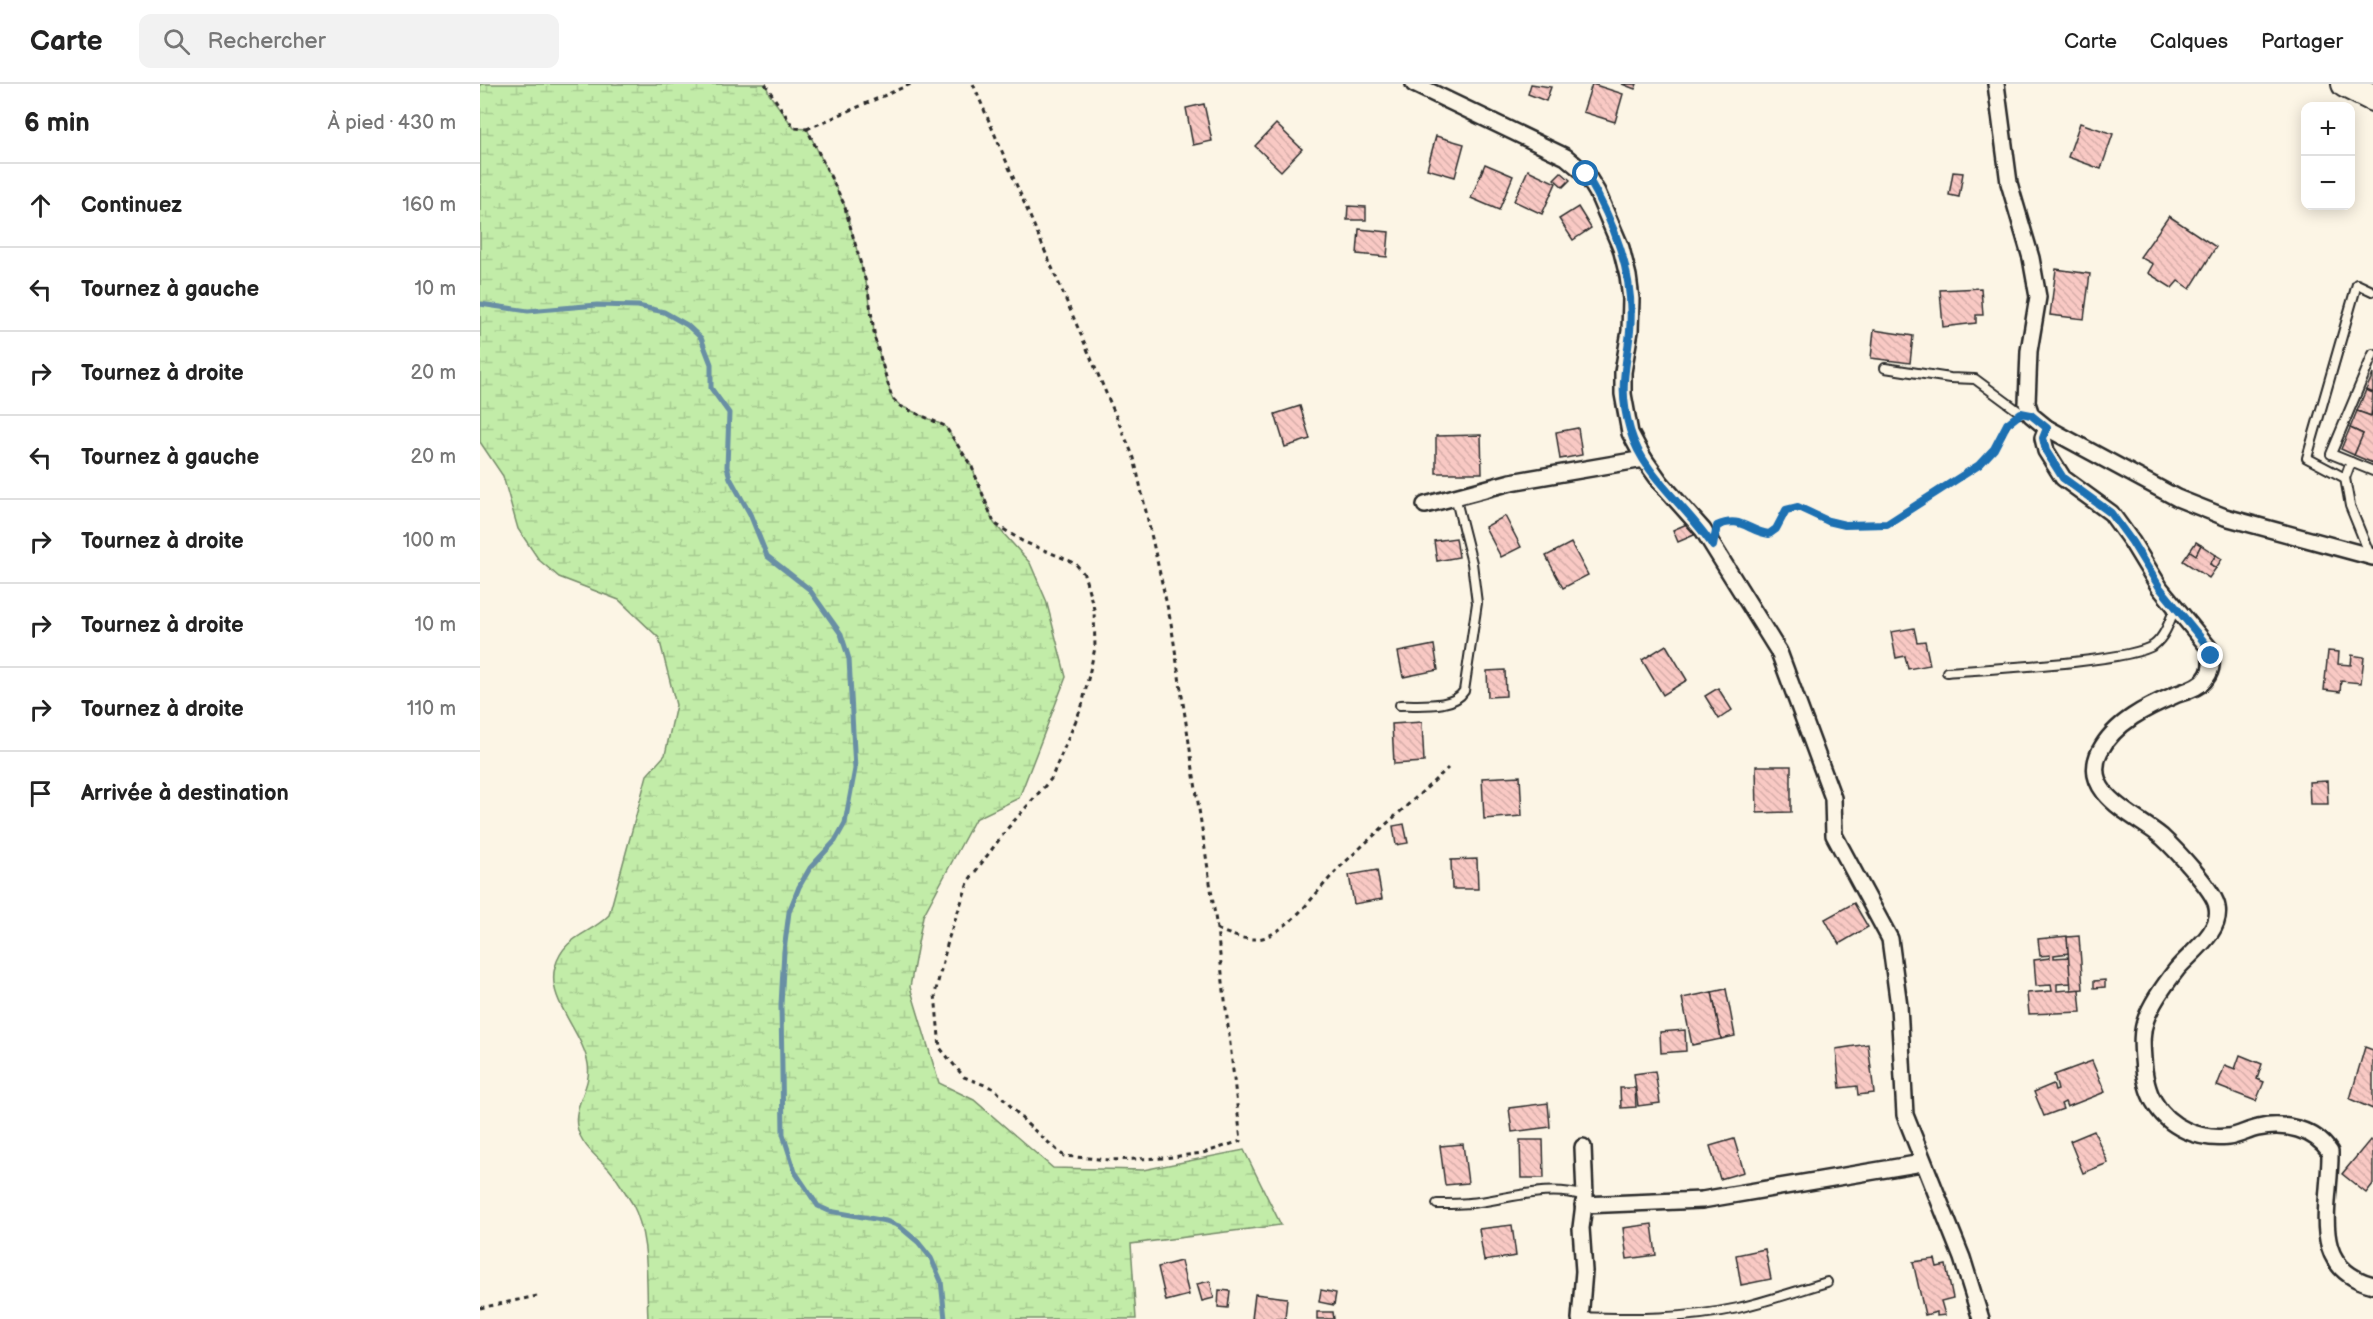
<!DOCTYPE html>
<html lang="fr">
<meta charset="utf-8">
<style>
body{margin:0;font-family:"Balsamiq Sans",sans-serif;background:#f2f2f2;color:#222}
.controls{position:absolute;right:18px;top:18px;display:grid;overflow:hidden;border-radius:12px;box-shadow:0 3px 15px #0003}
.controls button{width:54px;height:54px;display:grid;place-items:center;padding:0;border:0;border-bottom:2px solid #e0e0e0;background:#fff;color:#222;font:30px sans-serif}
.stop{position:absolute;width:18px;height:18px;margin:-14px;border:4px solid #1f6fb2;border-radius:50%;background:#fff}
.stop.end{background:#1f6fb2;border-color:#fff;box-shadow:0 2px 6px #0008}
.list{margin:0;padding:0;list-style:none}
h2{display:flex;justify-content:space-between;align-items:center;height:78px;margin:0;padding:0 24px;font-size:26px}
h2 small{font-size:20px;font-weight:400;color:#767676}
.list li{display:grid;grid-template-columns:39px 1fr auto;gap:18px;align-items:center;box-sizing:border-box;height:84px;padding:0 24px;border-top:2px solid #e0e0e0}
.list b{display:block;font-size:22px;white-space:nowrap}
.list em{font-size:20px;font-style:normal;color:#767676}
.icon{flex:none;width:33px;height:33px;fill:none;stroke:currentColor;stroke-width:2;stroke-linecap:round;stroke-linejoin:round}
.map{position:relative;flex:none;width:1893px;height:1235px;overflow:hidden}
header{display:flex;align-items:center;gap:36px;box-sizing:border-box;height:84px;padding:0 30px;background:#fff;border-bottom:2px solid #e0e0e0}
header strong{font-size:28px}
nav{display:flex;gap:33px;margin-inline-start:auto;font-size:21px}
.search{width:420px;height:54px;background:#f2f2f2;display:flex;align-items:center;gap:15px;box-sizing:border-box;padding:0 21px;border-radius:12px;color:#767676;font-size:22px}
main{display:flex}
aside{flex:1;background:#fff}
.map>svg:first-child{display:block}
.wetland{fill:url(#wetland-marsh);stroke:#768c6a;stroke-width:1.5}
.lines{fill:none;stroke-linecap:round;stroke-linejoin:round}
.stream{stroke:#698fa4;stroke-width:5}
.building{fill:url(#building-back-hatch);stroke:#2b2b2b;stroke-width:1.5}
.service-casing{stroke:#2b2b2b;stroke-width:12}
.minor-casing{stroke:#2b2b2b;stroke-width:20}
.trunk-casing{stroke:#2b2b2b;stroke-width:30}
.path{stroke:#2b2b2b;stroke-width:3;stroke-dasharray:4.5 4.5;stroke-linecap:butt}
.service{stroke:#fcf5e5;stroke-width:8}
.minor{stroke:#fcf5e5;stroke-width:15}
.trunk{stroke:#fcf5e5;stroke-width:26}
.route{stroke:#1f6fb2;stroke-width:8}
</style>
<header>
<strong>Carte</strong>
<div class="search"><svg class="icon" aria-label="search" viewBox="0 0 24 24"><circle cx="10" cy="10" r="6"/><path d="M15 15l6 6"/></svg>Rechercher</div>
<nav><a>Carte</a><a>Calques</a><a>Partager</a></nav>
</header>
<main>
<aside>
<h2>6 min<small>À pied · 430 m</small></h2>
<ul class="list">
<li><svg class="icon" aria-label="ahead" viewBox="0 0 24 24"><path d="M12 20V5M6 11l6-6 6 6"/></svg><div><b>Continuez</b></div><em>160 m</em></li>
<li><svg class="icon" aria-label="left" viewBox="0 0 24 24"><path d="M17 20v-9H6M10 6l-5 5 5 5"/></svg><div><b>Tournez à gauche</b></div><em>10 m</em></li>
<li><svg class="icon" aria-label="right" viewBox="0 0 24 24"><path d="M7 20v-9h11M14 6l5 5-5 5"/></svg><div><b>Tournez à droite</b></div><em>20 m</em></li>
<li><svg class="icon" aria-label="left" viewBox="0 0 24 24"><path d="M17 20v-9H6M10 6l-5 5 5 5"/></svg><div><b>Tournez à gauche</b></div><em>20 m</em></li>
<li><svg class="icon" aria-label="right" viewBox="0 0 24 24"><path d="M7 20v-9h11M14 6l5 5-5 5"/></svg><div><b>Tournez à droite</b></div><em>100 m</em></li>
<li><svg class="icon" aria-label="right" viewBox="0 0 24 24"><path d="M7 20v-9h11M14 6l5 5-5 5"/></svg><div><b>Tournez à droite</b></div><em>10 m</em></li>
<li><svg class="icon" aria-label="right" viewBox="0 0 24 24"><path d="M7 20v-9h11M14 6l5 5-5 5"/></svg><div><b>Tournez à droite</b></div><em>110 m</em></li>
<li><svg class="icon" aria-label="arrive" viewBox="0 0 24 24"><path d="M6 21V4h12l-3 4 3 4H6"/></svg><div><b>Arrivée à destination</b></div></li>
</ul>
</aside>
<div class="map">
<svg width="1893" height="1235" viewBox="0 0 1893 1235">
<defs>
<pattern id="wetland-marsh" width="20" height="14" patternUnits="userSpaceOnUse" patternTransform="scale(1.5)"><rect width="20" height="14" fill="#c2eca8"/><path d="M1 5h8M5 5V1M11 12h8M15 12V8" fill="none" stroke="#a7cb91"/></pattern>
<pattern id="building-back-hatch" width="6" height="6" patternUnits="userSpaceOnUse" patternTransform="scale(1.5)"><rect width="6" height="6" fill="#f9c9c4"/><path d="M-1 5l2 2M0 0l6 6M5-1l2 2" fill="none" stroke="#d6ada9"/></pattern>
</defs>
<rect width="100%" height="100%" fill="#fcf5e5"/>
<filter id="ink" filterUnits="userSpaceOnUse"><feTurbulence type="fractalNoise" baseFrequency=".0167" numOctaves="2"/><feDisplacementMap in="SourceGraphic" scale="12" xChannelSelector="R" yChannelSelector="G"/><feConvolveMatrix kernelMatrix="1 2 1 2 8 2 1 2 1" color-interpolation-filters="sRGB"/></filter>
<g filter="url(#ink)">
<path class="wetland" d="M0 0H286L289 10 314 44 327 45 364 120 388 206 395 255 412 314 421 322 465 342 492 383 514 439 550 479 566 516 586 593 539 714 495 735 443 832 430 903 459 999 494 1016 573 1084 663 1086 764 1066 801 1141 651 1160 656 1235H168C166 1197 170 1153 152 1119 145 1108 137 1094 129 1085 117 1073 100 1060 97 1042 93 1020 112 1003 108 980 103 948 66 916 75 883 84 851 110 851 129 831L167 691 185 671 196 621 179 554 139 516 79 493 59 476 38 445 23 392 0 358Z"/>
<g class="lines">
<path class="stream" d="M0 220 48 227 117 221 158 222 184 228 207 241 221 254 231 280V304L249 329 247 383 250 394 270 430 287 472 329 505 361 550 369 575 375 685 365 739 355 757 330 784 319 803 309 828 304 867 301 921 303 1050 315 1088 338 1122 349 1127 406 1137 419 1142 438 1158 451 1174 461 1197 465 1235"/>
</g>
<g class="building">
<path d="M1051 0 1071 3 1066 17 1048 10Z"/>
<path d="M1112 0 1143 10 1135 38 1103 28Z"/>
<path d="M1142 0H1157L1155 5Z"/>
<path d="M724 20 732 57 713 61 706 24Z"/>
<path d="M1600 39 1633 50 1621 85 1588 73Z"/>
<path d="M796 40 822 65 801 87 775 62Z"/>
<path d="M956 52 984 60 975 93 947 85Z"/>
<path d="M1005 80 1033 92 1019 126 991 114Z"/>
<path d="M1048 86 1076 99 1062 130 1034 117Z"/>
<path d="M1081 88 1090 96 1083 103 1074 95Z"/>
<path d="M1473 88 1483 89 1479 113 1469 111Z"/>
<path d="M868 122 886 123V136H867Z"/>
<path d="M1098 123 1111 144 1093 156 1079 135Z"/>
<path d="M1689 132 1736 163 1710 205 1698 197 1692 204 1668 189 1673 180 1660 173Z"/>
<path d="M879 145 909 148 907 173 877 170Z"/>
<path d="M1576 185 1610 190 1604 235 1570 231Z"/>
<path d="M1501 204 1503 231H1496V239L1463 243 1460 206Z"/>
<path d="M1394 246 1433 252 1430 279 1391 274Z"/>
<path d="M1893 290V309L1886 306Z"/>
<path d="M1886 306 1893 309 1891 332 1877 327Z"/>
<path d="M820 322 830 355 805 363 795 330Z"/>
<path d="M1877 327 1891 332 1893 327V379L1874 371 1883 350 1870 344Z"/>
<path d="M1098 344 1102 371 1080 375 1076 348Z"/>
<path d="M1870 344 1883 350 1874 371 1861 365Z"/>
<path d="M1001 351 1002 389H956V352Z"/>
<path d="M1025 432 1041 463 1021 473 1005 443Z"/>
<path d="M1209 439 1214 451 1198 458 1193 446Z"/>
<path d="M976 454 979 473 957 477 954 457Z"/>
<path d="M1716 458 1721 461 1716 471 1710 467Z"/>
<path d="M1091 459 1108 491 1083 504 1066 472Z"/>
<path d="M1721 461 1736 471 1730 480 1736 484 1729 494 1703 477 1710 467 1716 471Z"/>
<path d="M1736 471 1742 475 1736 484 1730 480Z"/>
<path d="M1434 544 1437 558 1445 557 1450 581 1428 585 1425 572 1416 574 1411 548Z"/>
<path d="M954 561 958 586 923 593 918 568Z"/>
<path d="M1186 561 1207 596 1183 611 1162 576Z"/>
<path d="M1848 567 1859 568 1858 580 1871 581 1872 571 1884 573 1881 599 1861 597 1860 608 1844 606Z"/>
<path d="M1025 586 1026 612 1008 613 1007 587Z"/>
<path d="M1238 604 1252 626 1239 635 1225 612Z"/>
<path d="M942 638 944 678 914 680 912 640Z"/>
<path d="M1276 682H1311V728L1277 729Z"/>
<path d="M1040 692 1042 732 1004 735 1002 694Z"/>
<path d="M1847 697 1848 720H1830L1829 698Z"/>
<path d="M924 740 928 759 916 761 913 742Z"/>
<path d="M997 775 998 805H972L971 776Z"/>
<path d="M897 786 902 815 874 820 869 791Z"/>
<path d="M1374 819 1388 843 1359 860 1345 835Z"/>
<path d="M1587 852 1589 869 1574 871V874L1589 873 1591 899 1577 900V907L1599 905 1601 928 1549 930 1547 909 1572 907 1571 901 1556 902 1554 876 1570 874V871L1560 872 1558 855Z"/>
<path d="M1599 852 1603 905 1591 906 1587 853Z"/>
<path d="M1625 896V903L1614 904V897Z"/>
<path d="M1246 905 1255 952 1241 955 1232 908Z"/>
<path d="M1232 908 1241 955 1212 961 1202 914Z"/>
<path d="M1205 946 1206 967 1181 969 1180 948Z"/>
<path d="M1388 960 1394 1009 1378 1011 1377 1002 1360 1004 1356 965Z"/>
<path d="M1885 963 1893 966V1025L1870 1015Z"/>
<path d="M1760 971 1782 980 1777 995 1784 998 1776 1017 1737 1002 1745 981 1755 985Z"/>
<path d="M1612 977 1625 1008 1587 1023 1585 1018 1581 1020 1583 1025 1564 1032 1554 1008 1573 1000 1575 1007 1578 1006 1574 991Z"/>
<path d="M1175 987 1180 1019 1158 1022 1154 990Z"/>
<path d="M1140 1004H1155L1156 1023 1141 1024Z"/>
<path d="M1068 1019 1070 1043 1032 1048 1029 1024Z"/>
<path d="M1614 1047 1628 1079 1603 1089 1590 1057Z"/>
<path d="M1254 1055 1264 1088 1240 1095 1230 1062Z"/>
<path d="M1040 1056H1063L1064 1094H1041Z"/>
<path d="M1890 1056 1893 1059V1100L1886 1109 1862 1090Z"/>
<path d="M983 1060 988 1099 965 1101 960 1062Z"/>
<path d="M1172 1140 1176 1171 1147 1175 1143 1144Z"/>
<path d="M1032 1141 1036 1172 1004 1177 999 1145Z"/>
<path d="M1285 1165 1291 1195 1261 1201 1256 1171Z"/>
<path d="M1455 1175 1457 1183 1466 1181 1473 1214 1461 1217 1465 1231 1457 1232V1228L1445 1231 1433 1178Z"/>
<path d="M701 1177 709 1211 686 1217 678 1183Z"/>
<path d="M730 1197 734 1214 722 1217 717 1200Z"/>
<path d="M739 1206 750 1207 748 1224 738 1223Z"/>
<path d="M841 1206 856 1209 854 1221 839 1218Z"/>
<path d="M775 1210 807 1214 805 1235H772Z"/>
<path d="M837 1228H853L854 1235H837Z"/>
</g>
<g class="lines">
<defs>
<g id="service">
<path d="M1893 270 1851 370 1893 387"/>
<path d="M1405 284 1470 294 1495 295 1541 329 1550 331"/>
<path d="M1865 394 1871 378"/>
<path d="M1890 471 1870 422 1865 394 1827 374 1877 200 1892 207"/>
<path d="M1467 588C1505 585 1651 578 1674 561 1685 553 1690 536 1695 524"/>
<path d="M920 621C939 620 973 625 984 607L997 519 992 479 975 412"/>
<path d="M957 1120C971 1120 986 1120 999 1118 1035 1113 1069 1101 1105 1112"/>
<path d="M1100 1233C1152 1235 1207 1235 1258 1224 1288 1217 1317 1207 1347 1198"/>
</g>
<g id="minor">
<path d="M934 0 1086 73 1106 90 1117 108 1141 164 1148 192 1151 215 1150 247 1143 288V310L1150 349 1164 375 1181 399 1223 446 1299 568 1353 714 1354 751 1410 855 1419 922 1425 1031 1482 1174 1501 1235"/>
<path d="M1516 0 1529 99 1551 174 1558 213 1549 267 1547 319 1551 331 1567 344 1697 414 1745 433 1893 473"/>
<path d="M1567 344 1563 354 1566 367 1583 394 1631 429 1652 458 1680 504 1729 564C1732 575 1733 585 1726 594 1720 604 1705 607 1695 611 1667 623 1635 638 1620 667 1599 710 1656 731 1682 753 1695 765 1735 807 1737 823 1742 848 1711 868 1697 885 1686 899 1672 918 1666 935 1661 948 1662 961 1663 975 1664 990 1666 1005 1674 1018 1689 1044 1719 1056 1748 1053 1758 1052 1768 1046 1778 1044 1804 1038 1835 1045 1850 1068 1851 1119 1826 1184 1893 1201"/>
<path d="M945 421 1031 398 1164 375"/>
<path d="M1103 1121 1222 1116 1442 1079"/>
<path d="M1100 1235 1104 1187 1101 1144 1105 1112 1103 1063"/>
</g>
<path id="trunk" d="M1865 0 1893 14"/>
</defs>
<use href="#service" class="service-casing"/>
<use href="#minor" class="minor-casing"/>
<use href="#trunk" class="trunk-casing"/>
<g class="path">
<path d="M285 0 314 44 327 45 364 120 388 206 395 255 412 314 420 322 465 342 492 383 514 439 542 457 595 479 604 490 614 525 615 564 602 622 571 695 527 745 489 796 469 853 455 910 460 964 484 993 515 1005 547 1040 584 1072 630 1076 684 1074 723 1069 761 1057 737 845 691 539 654 374 493 0"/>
<path d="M327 45 431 0"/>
<path d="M1239 441C1259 432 1271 448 1289 450L1296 445 1306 426 1318 423 1348 437 1365 441 1407 440 1499 381 1514 365 1531 337"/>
<path d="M737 845C752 852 774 860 790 851 819 836 837 806 859 784 894 750 932 718 968 684"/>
<path d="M0 1224 57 1212"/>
</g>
<use href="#service" class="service"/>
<use href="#minor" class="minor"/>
<use href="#trunk" class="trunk"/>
</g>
</g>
<g class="lines" filter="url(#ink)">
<path class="route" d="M1106 90C1134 138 1155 190 1150 247 1146 287 1138 304 1150 346 1163 392 1208 423 1233 462L1237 442C1261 431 1267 447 1289 450L1296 445 1306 426 1318 423 1348 437 1365 441 1407 440 1499 381 1514 365 1527 340 1541 329 1551 331 1567 344 1563 354 1566 367 1583 394 1631 429 1652 458 1680 504 1729 564 1731 572"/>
</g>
</svg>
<div class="controls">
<button>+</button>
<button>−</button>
</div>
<div class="stop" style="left:1106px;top:90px"></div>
<div class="stop end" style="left:1731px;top:572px"></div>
</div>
</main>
